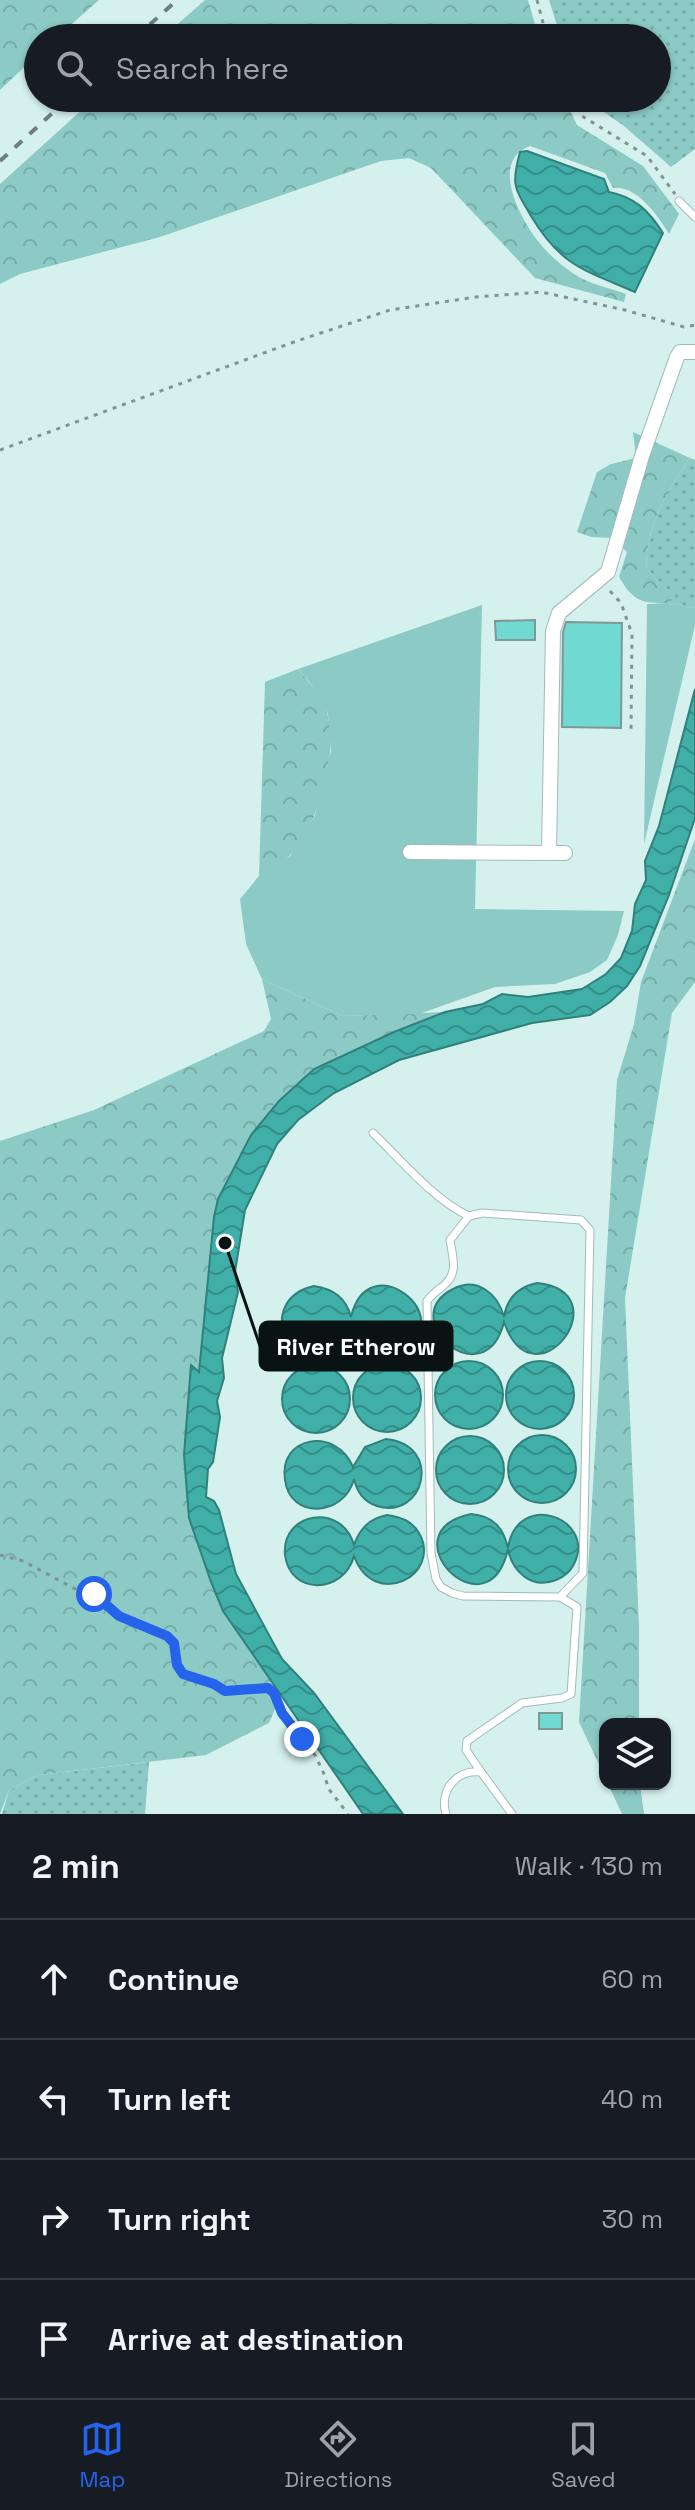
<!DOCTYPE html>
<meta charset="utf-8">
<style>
body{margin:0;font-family:"Space Grotesk",sans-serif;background:#20242c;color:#f1f3f6}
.controls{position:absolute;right:24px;bottom:24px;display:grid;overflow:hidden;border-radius:16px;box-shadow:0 2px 6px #0004}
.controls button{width:72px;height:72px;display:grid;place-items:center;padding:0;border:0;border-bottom:2px solid #363941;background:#171b24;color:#f1f3f6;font:40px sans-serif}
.stop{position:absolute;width:24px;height:24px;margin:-18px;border:6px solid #2563eb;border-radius:50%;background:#fff}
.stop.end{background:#2563eb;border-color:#fff;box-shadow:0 2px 8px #0008}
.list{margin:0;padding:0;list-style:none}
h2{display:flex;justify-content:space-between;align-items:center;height:104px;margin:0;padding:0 32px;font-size:34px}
h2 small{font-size:26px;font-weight:400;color:#9ea1a6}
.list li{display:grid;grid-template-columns:52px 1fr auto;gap:24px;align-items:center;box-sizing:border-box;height:120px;padding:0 32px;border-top:2px solid #363941}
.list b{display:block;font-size:30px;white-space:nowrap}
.list em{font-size:26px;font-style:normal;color:#9ea1a6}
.icon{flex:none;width:44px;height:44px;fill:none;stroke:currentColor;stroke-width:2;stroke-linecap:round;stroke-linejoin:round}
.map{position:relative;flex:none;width:695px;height:1814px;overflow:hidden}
.search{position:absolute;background:#171b24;box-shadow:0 2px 6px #0004;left:24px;right:24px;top:24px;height:88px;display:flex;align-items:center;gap:20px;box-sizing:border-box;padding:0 28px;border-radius:44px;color:#9ea1a6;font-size:30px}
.sheet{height:584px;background:#171b24}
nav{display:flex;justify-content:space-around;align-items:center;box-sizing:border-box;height:112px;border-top:2px solid #363941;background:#171b24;font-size:22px;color:#9ea1a6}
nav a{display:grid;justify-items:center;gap:4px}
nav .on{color:#2563eb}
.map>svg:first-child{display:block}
.grass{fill:url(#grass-dots)}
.forest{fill:url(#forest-crowns)}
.garden{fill:#8ccac5}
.water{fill:url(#water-waves);stroke:#30807b;stroke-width:2}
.building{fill:#6fd9d2;stroke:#7f9896;stroke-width:2}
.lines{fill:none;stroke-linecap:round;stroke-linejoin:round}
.service-casing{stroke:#a1bbb8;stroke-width:9}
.minor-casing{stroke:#a1bbb8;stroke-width:16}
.path{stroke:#809492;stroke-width:3;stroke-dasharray:4 6;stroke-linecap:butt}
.service{stroke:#fff;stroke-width:7}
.minor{stroke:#fff;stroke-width:14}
.rail{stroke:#6d7f7e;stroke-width:4;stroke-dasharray:10 10;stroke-linecap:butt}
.route{stroke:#2563eb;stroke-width:10}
.leader{fill:none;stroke:#0a1313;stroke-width:3}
.callout-dot{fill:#0a1313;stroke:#fff;stroke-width:3}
.callout{fill:#0a1313;stroke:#0a1313;stroke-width:3}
.callout-label{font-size:24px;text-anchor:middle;font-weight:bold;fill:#fff}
</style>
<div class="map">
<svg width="695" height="1814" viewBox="0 0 695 1814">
<defs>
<pattern id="grass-dots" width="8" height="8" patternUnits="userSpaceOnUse" patternTransform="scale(2)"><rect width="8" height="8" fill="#8ccac5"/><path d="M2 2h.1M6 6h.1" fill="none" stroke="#77ada8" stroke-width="1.8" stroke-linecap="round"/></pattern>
<pattern id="forest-crowns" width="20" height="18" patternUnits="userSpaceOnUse" patternTransform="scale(2)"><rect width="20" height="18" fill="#8ccac5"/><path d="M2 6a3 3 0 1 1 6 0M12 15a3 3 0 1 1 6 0" fill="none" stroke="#77ada8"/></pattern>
<pattern id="water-waves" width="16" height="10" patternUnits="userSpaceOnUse" patternTransform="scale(2)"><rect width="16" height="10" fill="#40afa8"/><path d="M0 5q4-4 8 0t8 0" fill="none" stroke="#348d88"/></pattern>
</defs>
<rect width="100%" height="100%" fill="#d5f1ee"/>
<g class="grass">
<path d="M549 0H695V149L671 167 624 126 598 108 591 98H657V38H561Z"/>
<path d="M690 458 695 460V608L669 603 675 595 658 582 646 567C648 521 665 496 690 458Z"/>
<path d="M149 1762 145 1814H2L9 1790 39 1775Z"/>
</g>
<g class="forest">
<path d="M0 0H99L56 38H38V54L0 90Z"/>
<path d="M205 0H528L539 38H162Z"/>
<path d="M95 98H564L577 125 643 166 679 214 669 234C658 216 637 185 613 188L605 173 530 146C489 161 520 218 538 241 548 254 561 265 574 274 589 284 610 288 626 294L624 302 535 278 431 168 409 158 381 161 160 237 20 274 0 284V184Z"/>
<path d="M633 432 690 458C665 496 648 521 646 567L658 582 676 595 669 603C642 604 633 601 619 577L627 552 612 538 591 537 577 532 597 472 611 464 636 458Z"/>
<path d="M298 669C309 682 324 699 328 716 338 755 318 826 290 855 282 864 269 870 259 876L265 682Z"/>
<path d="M695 839V982L672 1013 625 1298 639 1625V1724H605V1777L579 1722 617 1080 634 1024 641 982Z"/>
<path d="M262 979 342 1016 445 1012 313 1069 251 1135 218 1199 214 1217 199 1373 191 1366 184 1455 189 1518 223 1611 282 1693 269 1723 206 1755 39 1775 9 1790 0 1814V1141L94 1110 264 1031 271 1019Z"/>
<path d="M608 1784H640L644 1814H622Z"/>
</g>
<g class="garden">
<path d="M669 603 695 608V625L644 844 647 604Z"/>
<path d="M482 605 475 909 624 911 618 935 607 960 590 972 555 984 495 987 419 1014 342 1016 262 979 246 944 240 899 259 876 290 856 315 815 331 751 328 714 311 684 298 669Z"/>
</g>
<g class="water">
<path d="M527 151 604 179 609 192C635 197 649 211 663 233L635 292C584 270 561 266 531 216 514 187 511 185 520 152Z"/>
<path d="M695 689V818L669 895 640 966 627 986 610 1002 590 1015 532 1023 399 1060 334 1093 298 1120 277 1144 245 1210 235 1272 238 1292 222 1358 224 1378 217 1401 220 1417 213 1462 208 1469 206 1497 214 1501 219 1510 236 1574 282 1659 314 1693 403 1814H363L223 1611 211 1582 189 1518 184 1455 191 1365 199 1372 214 1217 218 1199 251 1135 279 1101 314 1069 394 1032 445 1012 483 1004 502 994 528 997 582 989 606 974 621 958 632 931 635 904 646 880 645 861 659 826Z"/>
<path d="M537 1283C623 1292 534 1409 504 1322 485 1398 394 1319 453 1289 477 1276 498 1294 504 1317 507 1298 518 1287 537 1283Z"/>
<path d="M314 1286C334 1289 346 1298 351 1317 368 1244 460 1317 403 1351 379 1364 359 1347 351 1325 348 1337 341 1349 328 1353 282 1370 259 1298 314 1286Z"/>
<circle cx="469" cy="1395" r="34"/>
<circle cx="540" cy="1395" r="34"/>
<circle cx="387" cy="1398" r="34"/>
<circle cx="316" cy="1399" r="34"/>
<circle cx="542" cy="1469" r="34"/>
<circle cx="470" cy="1470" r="34"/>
<path d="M386 1439C444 1445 424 1521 377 1506 364 1502 357 1492 354 1479 344 1517 290 1520 285 1480 278 1436 336 1426 353 1467L365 1447Z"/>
<path d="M471 1514C493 1516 503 1527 508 1548 517 1489 597 1518 574 1564 570 1572 564 1577 556 1580 531 1590 512 1571 508 1549 488 1638 385 1532 471 1514Z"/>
<path d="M387 1515C401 1517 412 1521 419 1533 443 1575 374 1611 354 1556 344 1594 290 1596 285 1555 281 1512 342 1502 354 1545 360 1528 369 1519 387 1515Z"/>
</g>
<g class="building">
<path d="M535 620V640H496L495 621Z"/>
<path d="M566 622 622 623 621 728 562 727 563 632Z"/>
<rect x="539" y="1713" width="23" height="16"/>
</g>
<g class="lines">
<defs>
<g id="service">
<path d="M679 201 695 217"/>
<path d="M373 1133C400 1159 435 1201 469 1216"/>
<path d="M481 1772 466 1750 467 1741 522 1703 562 1698 571 1694 577 1607 560 1597 463 1596 452 1593 441 1587 436 1579 431 1553 427 1301C432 1294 435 1292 442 1287 459 1274 453 1259 450 1240L469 1216 482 1213 581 1220 590 1230 583 1573 560 1597"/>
<path d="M446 1814C439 1791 456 1769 481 1772L512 1814"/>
</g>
<g id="minor">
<path d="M410 852 565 853"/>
<path d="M549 853 553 631 559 613 608 572 642 456 677 357 680 352H695"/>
</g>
</defs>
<use href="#service" class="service-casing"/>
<use href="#minor" class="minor-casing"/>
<g class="path">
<path d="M537 0 547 38"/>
<path d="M574 98 582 116 647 156 675 194"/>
<path d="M0 450 291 343 390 310 476 297 541 292 625 310 684 327 695 325"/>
<path d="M610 591 621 603 632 634 631 730"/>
<path d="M0 1555 23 1561 79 1591 94 1594 119 1616 138 1622 167 1636 174 1643 177 1665 183 1674 214 1684 225 1691 268 1688 274 1693 282 1713 315 1755 325 1776 328 1788 348 1814"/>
</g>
<use href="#service" class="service"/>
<use href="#minor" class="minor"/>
<g class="rail">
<path d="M135 38 177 0"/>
<path d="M0 161 69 98"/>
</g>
</g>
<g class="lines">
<path class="route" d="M94 1594 119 1616 167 1636 174 1643 177 1665 183 1674 214 1684 225 1691 268 1688 274 1693 282 1713 302 1739"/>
</g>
<path class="leader" d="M225 1243L260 1346"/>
<circle class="callout-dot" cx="225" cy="1243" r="8"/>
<rect class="callout" x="260" y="1322" width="192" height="48" rx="8"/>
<g class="callout-label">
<text x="356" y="1355">River Etherow</text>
</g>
</svg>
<div class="controls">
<button><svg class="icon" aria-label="layers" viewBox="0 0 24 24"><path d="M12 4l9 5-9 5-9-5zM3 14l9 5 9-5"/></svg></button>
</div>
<div class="stop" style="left:94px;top:1594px"></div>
<div class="stop end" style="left:302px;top:1739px"></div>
<div class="search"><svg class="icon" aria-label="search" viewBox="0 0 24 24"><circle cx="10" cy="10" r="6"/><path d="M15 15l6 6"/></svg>Search here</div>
</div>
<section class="sheet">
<h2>2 min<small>Walk · 130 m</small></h2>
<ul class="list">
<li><svg class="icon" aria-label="ahead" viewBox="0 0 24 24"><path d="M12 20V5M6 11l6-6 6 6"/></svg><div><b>Continue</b></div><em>60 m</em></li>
<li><svg class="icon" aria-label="left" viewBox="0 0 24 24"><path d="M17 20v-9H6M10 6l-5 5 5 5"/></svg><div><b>Turn left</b></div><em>40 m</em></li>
<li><svg class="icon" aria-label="right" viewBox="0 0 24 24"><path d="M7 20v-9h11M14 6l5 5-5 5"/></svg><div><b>Turn right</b></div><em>30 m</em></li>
<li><svg class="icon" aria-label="arrive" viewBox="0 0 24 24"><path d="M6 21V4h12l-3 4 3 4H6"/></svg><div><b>Arrive at destination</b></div></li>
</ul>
</section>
<nav>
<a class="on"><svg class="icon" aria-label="map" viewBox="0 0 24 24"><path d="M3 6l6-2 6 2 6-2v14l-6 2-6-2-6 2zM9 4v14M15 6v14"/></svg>Map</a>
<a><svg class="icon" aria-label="directions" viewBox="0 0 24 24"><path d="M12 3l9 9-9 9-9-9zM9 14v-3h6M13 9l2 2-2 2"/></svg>Directions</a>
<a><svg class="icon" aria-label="saved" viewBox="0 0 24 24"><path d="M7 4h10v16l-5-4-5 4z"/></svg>Saved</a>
</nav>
